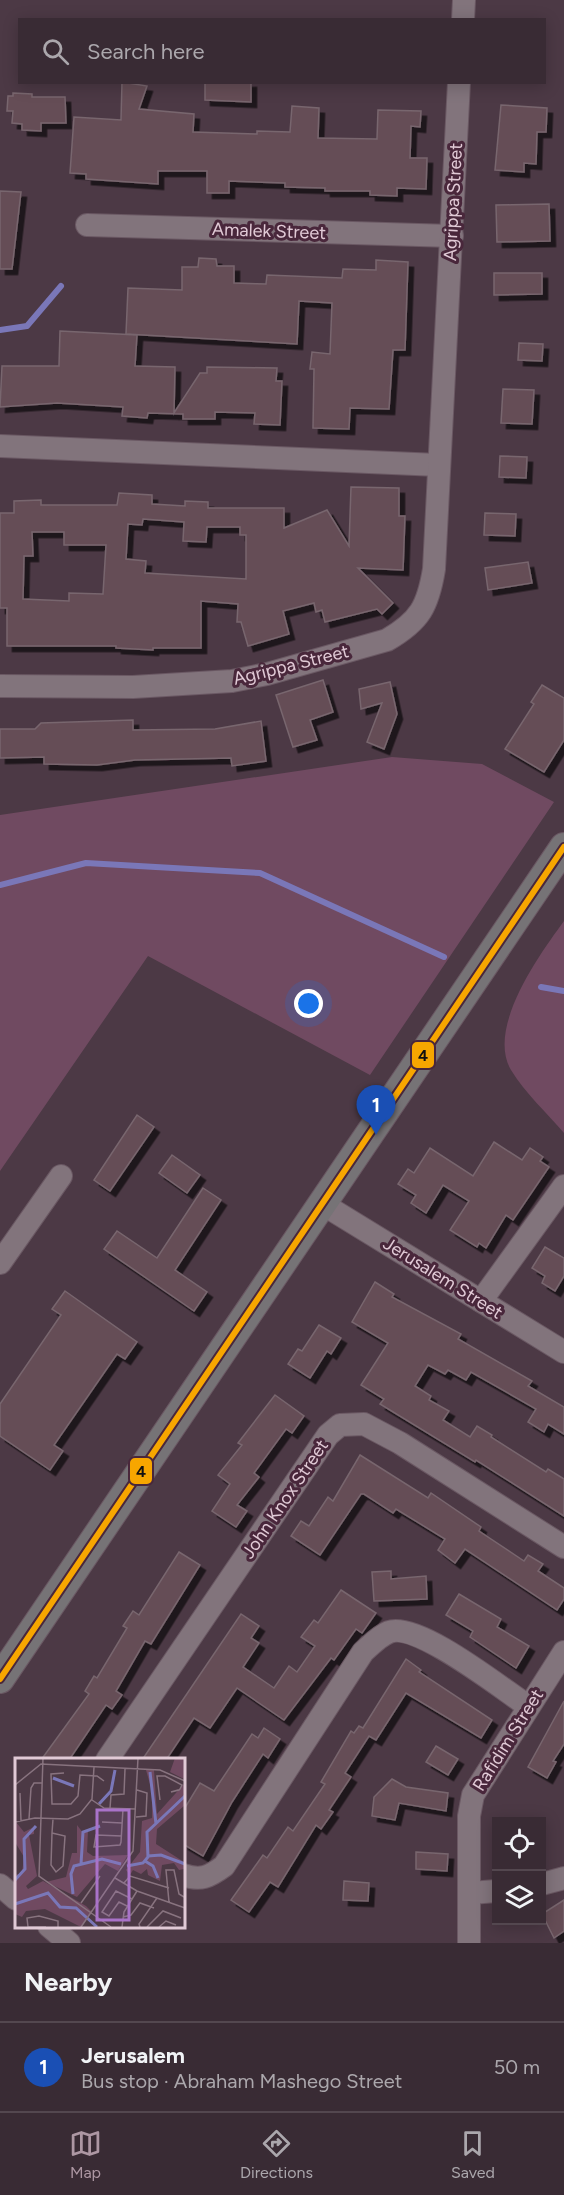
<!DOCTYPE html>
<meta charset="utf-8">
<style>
body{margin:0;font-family:Figtree,sans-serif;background:#40333c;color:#f1f3f6}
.controls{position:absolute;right:18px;bottom:18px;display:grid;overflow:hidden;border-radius:0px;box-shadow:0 3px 15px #0003}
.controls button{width:54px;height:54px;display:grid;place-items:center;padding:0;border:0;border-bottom:2px solid #53474f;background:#392b34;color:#f1f3f6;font:30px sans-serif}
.you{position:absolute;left:309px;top:1004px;width:21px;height:21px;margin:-15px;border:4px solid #fff;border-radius:50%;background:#1a73e8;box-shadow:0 0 0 9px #1a73e833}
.badge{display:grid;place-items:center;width:39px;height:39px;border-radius:50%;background:#ad97a3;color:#fff;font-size:20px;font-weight:700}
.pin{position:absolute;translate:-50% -50px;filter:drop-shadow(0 2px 3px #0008)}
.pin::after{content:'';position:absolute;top:32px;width:21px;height:18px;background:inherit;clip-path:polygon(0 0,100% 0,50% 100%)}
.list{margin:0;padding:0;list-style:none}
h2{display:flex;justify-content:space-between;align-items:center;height:78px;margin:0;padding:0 24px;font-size:26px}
h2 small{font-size:20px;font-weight:400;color:#aba7ac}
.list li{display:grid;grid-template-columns:39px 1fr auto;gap:18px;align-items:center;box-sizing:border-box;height:90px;padding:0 24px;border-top:2px solid #53474f}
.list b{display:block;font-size:22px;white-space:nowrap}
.list p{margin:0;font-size:20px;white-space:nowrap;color:#aba7ac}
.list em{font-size:20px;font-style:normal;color:#aba7ac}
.icon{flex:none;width:33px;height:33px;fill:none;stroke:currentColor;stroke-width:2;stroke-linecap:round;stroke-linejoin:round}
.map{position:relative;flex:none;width:564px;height:1943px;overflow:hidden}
.search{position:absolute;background:#392b34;box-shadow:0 3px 15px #0003;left:18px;right:18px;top:18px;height:66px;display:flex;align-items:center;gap:15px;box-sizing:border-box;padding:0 21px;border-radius:0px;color:#aba7ac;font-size:22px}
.sheet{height:168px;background:#392b34}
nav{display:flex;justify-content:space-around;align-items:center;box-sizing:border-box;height:84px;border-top:2px solid #53474f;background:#392b34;font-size:16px;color:#aba7ac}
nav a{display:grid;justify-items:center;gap:3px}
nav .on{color:#ad97a3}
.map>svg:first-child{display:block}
.green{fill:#704a61}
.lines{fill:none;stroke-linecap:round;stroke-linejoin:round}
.stream{stroke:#7a77b8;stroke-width:6}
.building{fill:#654d57;stroke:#78666e;stroke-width:1.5;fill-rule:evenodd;filter:url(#shadow)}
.minor-casing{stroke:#6a5863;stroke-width:24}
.major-casing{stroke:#6a5863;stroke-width:30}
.minor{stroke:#82747c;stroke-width:22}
.major{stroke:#767376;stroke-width:28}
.bus-1-casing{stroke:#49273b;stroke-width:10}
.bus-1{stroke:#f7a600;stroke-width:6}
.labels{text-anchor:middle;stroke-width:6;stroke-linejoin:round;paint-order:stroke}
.street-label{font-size:18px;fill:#e1cad6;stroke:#49273b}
.inset-river{fill:none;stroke:#7a77b8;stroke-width:3}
.inset-road{fill:none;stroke:#88737f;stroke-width:1.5}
.view{fill:#a973c9;fill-opacity:0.15;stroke:#a973c9;stroke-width:3}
.inset-edge{fill:none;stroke:#e1cad6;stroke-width:3}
.line-badge{stroke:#49273b;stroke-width:2}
.pale-badge-label{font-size:16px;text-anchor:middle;font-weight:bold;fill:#111}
</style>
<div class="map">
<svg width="564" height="1943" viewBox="0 0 564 1943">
<defs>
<filter id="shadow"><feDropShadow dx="5.5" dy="5.5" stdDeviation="0" flood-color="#0009"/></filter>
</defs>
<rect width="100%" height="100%" fill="#4c3945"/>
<g class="green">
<path d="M392 757 482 764 554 802 370 1075 148 956 0 1171V815Z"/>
<path d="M564 921V1133C547 1113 525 1093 511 1070 486 1028 540 954 564 921Z"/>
</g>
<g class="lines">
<g class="stream">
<path d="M0 330 27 326 61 286"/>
<path d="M0 885 86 863 260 873 444 957"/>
<path d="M541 987 564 991"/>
</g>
</g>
<g class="building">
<path d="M122 82 147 86 139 109 194 114 193 132 257 134V131L290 132 292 106 319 108 318 138 377 139 378 110 421 111 420 127 411 126 410 158H427L426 189 397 188V196L370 195V191H325V188L285 187V183L229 181V193H207V171H158V184L86 179V174L70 173 74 117 121 120Z"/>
<path d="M251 82V102L205 100V83Z"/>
<path d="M13 93 32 94V97H65L66 123H41V131L22 130V124L12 123 13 111H7L8 96H13Z"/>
<path d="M501 105 547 108 546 132H537L536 164 524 163V172L495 170Z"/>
<path d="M0 191 21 192 12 269H0Z"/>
<path d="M549 204 550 241 497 242 496 205Z"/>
<path d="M199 258 216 259 217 266H234V283L266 284 267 275 342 278 343 269 376 270V260L408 262 405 350H393L389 409 350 408 349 429 313 428 314 369H310L312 352 330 354 332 303 299 301 297 344 126 334 128 288 182 290V267H198Z"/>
<path d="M494 273H542V294L494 295Z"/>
<path d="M60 331 137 335 135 366 175 367 174 413 200 373H207V367L277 368 276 381H282L280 425 254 424 255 413 215 412V419H183V414L148 413 147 418 122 416 123 407 57 403 0 407 2 366H59Z"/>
<path d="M519 343 543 344 542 361 518 360Z"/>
<path d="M503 389 534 390 532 424 501 423Z"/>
<path d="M500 456 527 457 526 478 499 477Z"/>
<path d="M351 487 399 488V516H405L403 570 358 568 393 603 382 614 377 609 325 622 322 610 316 612 314 603 283 611 289 634 248 646 241 622H237L238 604 201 601V648H153V650L116 648V646H7V608H0V513H14V501L41 500V505H117L119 493 152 495V504L185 506V501L208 502V508H284V528L327 510 349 546ZM143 519 184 522 183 541 206 542 207 527H240V535H246V579L145 573 146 561 126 559 128 524 142 525ZM32 532H64V545H106L103 594 69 593V601L23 599 24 556H33Z"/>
<path d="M485 513 516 514 515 536 484 535Z"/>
<path d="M528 562 532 583 488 590 485 568Z"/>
<path d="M323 680 333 712 310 720 317 740 293 747 276 695Z"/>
<path d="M390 682 397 714 384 749 367 742 382 703 361 709 359 689Z"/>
<path d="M542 685 564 698V740L544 772 505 749 534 704 531 702Z"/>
<path d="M133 720V730L215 729 261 721 266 761 232 766 231 758 135 760 97 765 44 764V757L0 758V729H35L41 723Z"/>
<path d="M137 1115 154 1127 110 1191 94 1180Z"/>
<path d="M494 1142 522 1160 530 1148 543 1157 540 1161 549 1167 513 1220 506 1215 486 1248 479 1243 477 1247 450 1230 469 1201 443 1185 426 1213 411 1203 416 1195 398 1184 408 1169 414 1173 430 1148 473 1176Z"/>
<path d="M172 1155 200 1175 187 1193 159 1173Z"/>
<path d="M203 1188 221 1200 175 1270 207 1292 194 1311 104 1249 117 1231 157 1258Z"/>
<path d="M545 1247 564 1258V1276L555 1291 542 1283 545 1276 532 1268Z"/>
<path d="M375 1282 394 1294 392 1297 461 1334 458 1339 532 1381 528 1386 564 1407V1434L548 1424 544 1432 528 1422 536 1409 471 1372 466 1380 448 1370 445 1374 428 1365 415 1386 431 1396 429 1400 449 1411 443 1420 470 1437 477 1426 492 1435 491 1437 546 1472 548 1469 564 1479V1516L476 1460 475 1462 380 1404 384 1399 361 1385 388 1343 352 1322Z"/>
<path d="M65 1291 137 1342 125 1359 117 1354 54 1445 63 1451 50 1470 0 1436V1404L61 1315 52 1309Z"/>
<path d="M319 1325 341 1338 331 1354 327 1351 310 1378 288 1364 298 1349 302 1351Z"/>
<path d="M275 1395 304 1416 292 1433 286 1429 254 1473 259 1477 237 1505 247 1511 236 1527 212 1511 230 1484 218 1475 242 1445 238 1443Z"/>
<path d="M360 1455 428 1498 431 1493 481 1527 479 1531 524 1561 528 1555 543 1564 538 1571 564 1588V1599L557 1610 465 1549 455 1563 438 1550 445 1539 396 1509 393 1513 364 1494H361L320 1555 291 1536 301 1521 309 1526 328 1497 333 1501Z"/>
<path d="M179 1552 200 1565 151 1644 145 1641 116 1691 122 1695 112 1709 106 1705 69 1760H41L89 1694 85 1691 94 1676 97 1678 127 1628 123 1626 133 1611 139 1615Z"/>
<path d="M391 1571V1579L426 1576 427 1599 374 1601 372 1572Z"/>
<path d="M341 1590 376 1613 362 1633 356 1629 334 1660 331 1658 284 1720 237 1688 210 1728 194 1718 166 1760H142L241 1614 259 1626 251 1638 259 1643 243 1667 274 1688 289 1666 297 1672 315 1646 301 1637 314 1620 318 1623Z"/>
<path d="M459 1594 501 1619 497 1627 529 1646 516 1668 470 1637 473 1631 446 1615Z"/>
<path d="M406 1659 421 1670 419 1672 492 1720 481 1738 406 1693 376 1740 369 1736 345 1773 351 1777 329 1810 333 1812 321 1829 316 1825 278 1887 270 1882 249 1912 231 1900 263 1855 267 1858 288 1827 293 1831 325 1784 321 1782 351 1731 354 1733 359 1726 363 1728Z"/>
<path d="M564 1701V1744L553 1761 556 1762 547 1778 528 1767Z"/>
<path d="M264 1728 280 1739 268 1758 263 1754 232 1802 203 1856 183 1844V1811L200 1783 214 1791 252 1734 258 1738Z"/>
<path d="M436 1746 458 1759 448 1775 426 1762Z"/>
<path d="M392 1779 406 1787 448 1793 446 1811 399 1803 395 1820 372 1816 374 1797Z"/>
<path d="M416 1852 448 1854 447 1871 416 1869Z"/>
<path d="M344 1881 369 1883 368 1901 343 1900Z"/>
<path d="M564 1900V1931L554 1938 542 1914Z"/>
</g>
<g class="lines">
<defs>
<g id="minor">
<path d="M463 20 464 0"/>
<path d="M87 225 452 236"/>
<path d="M0 446 438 465"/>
<path d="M0 686 133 687 232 681 267 674 387 640C420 621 428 606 434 569L459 82"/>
<path d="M321 1203 564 1352"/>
<path d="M0 1263 61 1176"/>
<path d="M481 1301 564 1186"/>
<path d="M107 1760 328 1435 340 1425 364 1424 400 1443 564 1547"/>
<path d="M183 1875C201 1881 209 1877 224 1866L363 1652C371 1645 379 1636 389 1632 417 1621 502 1689 528 1706"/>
<path d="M542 1884 564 1878"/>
<path d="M0 1885 16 1899"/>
<path d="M471 1893 496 1891"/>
<path d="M49 1926 69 1943"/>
<path d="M469 1943V1816L473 1795 564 1652"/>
</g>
<path id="major" d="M0 1679 564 847"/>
</defs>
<use href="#minor" class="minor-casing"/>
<use href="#major" class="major-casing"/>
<use href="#minor" class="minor"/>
<use href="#major" class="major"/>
<defs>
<path id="bus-1" d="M0 1679 564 847"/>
</defs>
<use href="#bus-1" class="bus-1-casing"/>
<use href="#bus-1" class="bus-1"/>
</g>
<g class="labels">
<g class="street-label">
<text transform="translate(453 202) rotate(-87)" y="6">Agrippa Street</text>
<text transform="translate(269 231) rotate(2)" y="6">Amalek Street</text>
<text transform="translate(291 665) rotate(-14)" y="6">Agrippa Street</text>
<text transform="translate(443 1278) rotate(32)" y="6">Jerusalem Street</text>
<text transform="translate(285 1499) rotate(-56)" y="6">John Knox Street</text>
<text transform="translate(508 1740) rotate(-58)" y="6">Rafidim Street</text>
</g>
</g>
<g transform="translate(15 1758)">
<rect width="170" height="170" fill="#4c3945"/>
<path d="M160 0H169V21L155 14ZM131 12H139L142 56 169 26V48L142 71 141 86 169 104V111L164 112 159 105 147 107 145 123 133 117 132 111 126 116 118 112 115 117 111 112 125 94 127 63 137 60V33ZM1 64 9 74 19 69V76L14 77 22 118 11 128 13 131 28 123 71 148 77 154 66 169 30 151 11 153 7 159 0 156V117L7 115 9 99 0 84ZM62 67 68 75 73 73 72 94 78 98 113 97 103 113 90 106 62 139 31 124 51 119 57 95H62Z" fill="#704a61"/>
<path class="inset-river" d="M135 14 141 66M38 20 59 28M84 46 96 33 100 12M133 98 146 97 170 106M130 103 138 108 143 120M66 106 68 74 85 68M112 108 128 105 133 99 132 74 170 38M0 122 10 111 9 81 21 68M58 136 56 116 59 108 87 101 106 106M0 146 33 135 45 149 61 150 82 169"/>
<path class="inset-road" d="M28 0 24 118 96 169M49 15 36 16 37 46H56L63 38 65 17 82 18 89 23M0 27 26 6 145 12 170 23M5 35 6 63M77 42 89 50 120 51M145 42 142 18H150L167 27 165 31 164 32H163L156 34 164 32M95 50 96 37 109 36 110 11M121 59 131 58 132 35 122 32M14 61 16 30 19 25H27M0 64 20 60 53 61 65 56 77 41 79 9M87 64 107 65M37 75 50 78 48 108 41 114 36 107 37 75 38 61M107 78 81 77 79 89 105 87 106 84 108 51M100 120 122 133 170 150M109 125 115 118 154 130M154 144 151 112H159L164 136 169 139M66 145 85 118M112 148 104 144 94 158 87 154 101 133 117 141M108 159 116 157 125 145 139 150M13 169 12 160 24 158 43 163V169M13 169H31M66 169 118 93 123 0M107 169 109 154 122 133M125 169 124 166 142 140M132 169 148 153 166 160M144 169 151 163 161 167"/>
<path class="view" d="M82 52H114V162H82Z"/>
<rect width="170" height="170" class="inset-edge"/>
</g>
<g class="line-badge">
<rect x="411" y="1041" width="24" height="28" rx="6" fill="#f7a600"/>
<rect x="129" y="1457" width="24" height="28" rx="6" fill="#f7a600"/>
</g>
<g class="pale-badge-label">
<text x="423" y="1061">4</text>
<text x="141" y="1477">4</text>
</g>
</svg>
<div class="controls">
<button><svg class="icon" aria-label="locate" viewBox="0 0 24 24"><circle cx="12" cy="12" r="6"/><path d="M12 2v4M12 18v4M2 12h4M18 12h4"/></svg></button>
<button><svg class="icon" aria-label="layers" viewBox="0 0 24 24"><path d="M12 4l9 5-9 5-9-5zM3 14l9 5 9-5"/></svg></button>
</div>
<div class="you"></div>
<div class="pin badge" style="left:376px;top:1135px;background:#1a4fb4">1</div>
<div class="search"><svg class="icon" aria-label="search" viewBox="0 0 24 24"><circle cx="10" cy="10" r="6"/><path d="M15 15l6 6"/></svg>Search here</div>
</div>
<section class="sheet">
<h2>Nearby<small></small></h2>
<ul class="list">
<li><span class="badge" style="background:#1a4fb4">1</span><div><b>Jerusalem</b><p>Bus stop · Abraham Mashego Street</p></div><em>50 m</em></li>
</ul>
</section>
<nav>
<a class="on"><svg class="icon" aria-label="map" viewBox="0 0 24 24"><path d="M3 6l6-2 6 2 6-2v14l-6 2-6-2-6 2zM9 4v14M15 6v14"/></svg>Map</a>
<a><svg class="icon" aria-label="directions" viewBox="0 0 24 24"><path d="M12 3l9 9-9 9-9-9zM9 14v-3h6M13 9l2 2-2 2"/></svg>Directions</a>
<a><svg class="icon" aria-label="saved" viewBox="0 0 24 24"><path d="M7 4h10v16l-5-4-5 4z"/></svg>Saved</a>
</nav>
